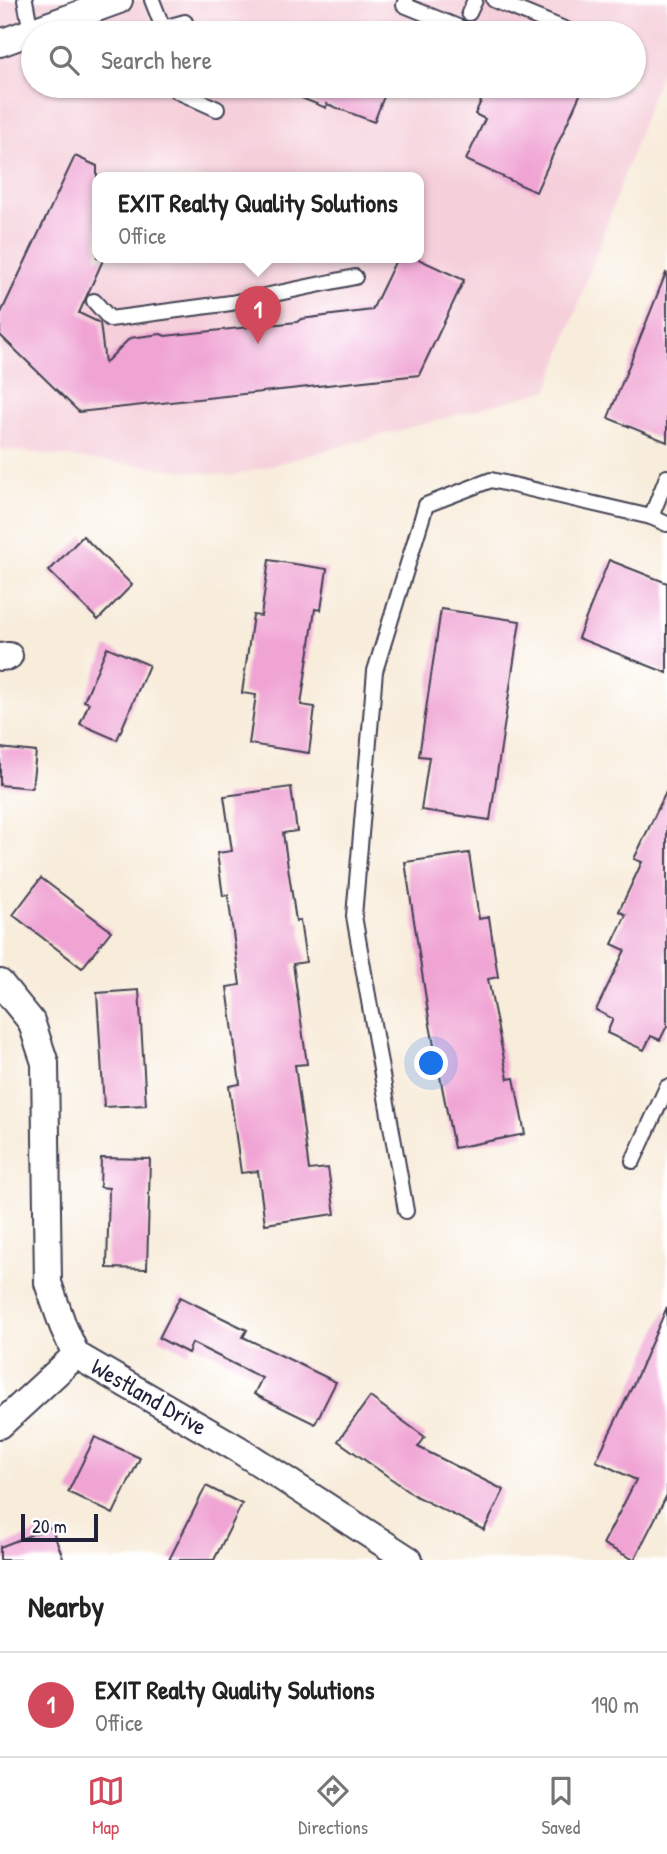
<!DOCTYPE html>
<style>
body{margin:0;font-family:"Patrick Hand",sans-serif;background:#f2f2f2;color:#222}
.scale{position:absolute;left:21px;bottom:18px;width:77px;box-sizing:border-box;padding-left:7px;border:4px solid #22223b;border-top:0;font-size:19px;line-height:24px;white-space:nowrap;color:#22223b;-webkit-text-stroke:5px #fff;paint-order:stroke}
.you{position:absolute;left:432px;top:1064px;width:24px;height:24px;margin:-18px;border:5px solid #fff;border-radius:50%;background:#1a73e8;box-shadow:0 0 0 10px #1a73e833}
.badge{display:grid;place-items:center;width:46px;height:46px;border-radius:50%;background:#d1495b;color:#fff;font-size:23px;font-weight:700}
.pin{position:absolute;translate:-50% -58px;filter:drop-shadow(0 2px 4px #0008)}
.pin::after{content:'';position:absolute;top:37px;width:24px;height:21px;background:inherit;clip-path:polygon(0 0,100% 0,50% 100%)}
.popup{position:absolute;left:92px;top:172px;width:332px;height:91px;box-sizing:border-box;display:grid;place-content:center;border-radius:14px;background:#fff;filter:drop-shadow(0 2px 5px #0005);font-size:23px;white-space:nowrap;color:#767676}
.popup b{font-size:26px;color:#222}
.popup::after{content:'';position:absolute;left:50%;top:100%;margin-left:-14px;border:14px solid transparent;border-top-color:#fff}
.list{margin:0;padding:0;list-style:none}
h2{display:flex;justify-content:space-between;align-items:center;height:91px;margin:0;padding:0 28px;font-size:30px}
h2 small{font-size:23px;font-weight:400;color:#767676}
.list li{display:grid;grid-template-columns:46px 1fr auto;gap:21px;align-items:center;box-sizing:border-box;height:105px;padding:0 28px;border-top:2px solid #e0e0e0}
.list b{display:block;font-size:26px;white-space:nowrap}
.list p{margin:0;font-size:23px;white-space:nowrap;color:#767676}
.list em{font-size:23px;font-style:normal;color:#767676}
.icon{flex:none;width:38px;height:38px;fill:none;stroke:currentColor;stroke-width:2;stroke-linecap:round;stroke-linejoin:round}
.map{position:relative;flex:none;width:667px;height:1560px;overflow:hidden}
.search{position:absolute;background:#fff;box-shadow:0 2px 5px #0004;left:21px;right:21px;top:21px;height:77px;display:flex;align-items:center;gap:18px;box-sizing:border-box;padding:0 24px;border-radius:38px;color:#767676;font-size:26px}
.sheet{height:196px;background:#fff}
nav{display:flex;justify-content:space-around;align-items:center;box-sizing:border-box;height:98px;border-top:2px solid #e0e0e0;background:#fff;font-size:19px;color:#767676}
nav a{display:grid;justify-items:center;gap:4px}
nav .on{color:#d1495b}
.map>svg:first-child{display:block}
.built{fill:#f5cfda;fill-rule:evenodd}
.building{fill:#f0a4d4}
.lines{fill:none;stroke-linecap:round;stroke-linejoin:round}
.lane-casing{stroke:#424053;stroke-width:18}
.street-casing{stroke:#424053;stroke-width:30}
.lane{stroke:#fff;stroke-width:14}
.street{stroke:#fff;stroke-width:26}
.labels{text-anchor:middle;stroke-width:6;stroke-linejoin:round;paint-order:stroke}
.street-label{font-size:24px;fill:#22223b;stroke:#fff}
</style>
<div class="map">
<svg width="667" height="1560" viewBox="0 0 667 1560">
<rect width="100%" height="100%" fill="#fff"/>
<filter id="ink" filterUnits="userSpaceOnUse"><feTurbulence type="fractalNoise" baseFrequency=".0143" numOctaves="2"/><feDisplacementMap in="SourceGraphic" scale="14" xChannelSelector="R" yChannelSelector="G"/><feConvolveMatrix kernelMatrix="1 2 1 2 8 2 1 2 1" color-interpolation-filters="sRGB"/></filter>
<filter id="wash" filterUnits="userSpaceOnUse"><feTurbulence type="fractalNoise" baseFrequency=".00686" numOctaves="4" result="noise"/><feDisplacementMap in="SourceGraphic" scale="28" xChannelSelector="R" yChannelSelector="G"/><feGaussianBlur stdDeviation="1.57" result="paint"/><feColorMatrix in="noise" values="0 0 0 0 0 0 0 0 0 0 0 0 0 0 0 0 0 1.4 0 .05"/><feComposite in="paint" operator="in"/></filter>
<g filter="url(#wash)">
<rect width="100%" height="100%" fill="#f8ecda"/>
<path class="built" d="M0 0H667V54L548 390 232 476 0 449ZM33 33H634V86H33ZM97 178H419V258H97Z"/>
<g id="blocks">
<g class="building">
<path d="M272 86H388L374 122 327 104 326 108Z"/>
<path d="M500 86H584L536 192 466 160 485 119 475 114 487 88 497 93Z"/>
<path d="M75 156 97 166V258H104L79 313 100 323 105 363 130 338 161 334 165 336 297 322 301 319 372 310 397 258H416L464 280 419 375 79 412 0 335V315Z"/>
<path d="M666 273 667 274V442L608 418Z"/>
<path d="M83 536 132 585 98 620 49 571Z"/>
<path d="M269 560 327 569 321 610 315 609 301 705 315 707 309 753 249 744 256 695 242 693 253 615 261 616Z"/>
<path d="M609 560 667 583V673L578 638Z"/>
<path d="M441 609 520 621 490 820 421 810 429 757 419 756Z"/>
<path d="M107 647 149 665 117 740 80 724 89 703 84 701Z"/>
<path d="M0 748 36 752 32 788 0 785Z"/>
<path d="M291 787 297 831 283 833 296 921 300 920 306 962 293 964 307 1064 295 1065 309 1170 328 1168 335 1214 265 1224 258 1171 241 1173 229 1086 240 1084 227 987 240 985 228 895 223 896 217 853 232 851 224 796Z"/>
<path d="M667 790V1026L660 1040 651 1036 644 1050 607 1033 613 1019 596 1010 625 950 612 944 626 915 619 911 642 862 634 859Z"/>
<path d="M469 853 479 919 489 917 498 977 488 979 508 1079 514 1078 525 1134 454 1148 430 1025 405 862Z"/>
<path d="M41 878 111 931 82 968 13 915Z"/>
<path d="M139 990 146 1105 104 1107 97 993Z"/>
<path d="M101 1158 150 1159 147 1269 107 1268 109 1188 100 1187Z"/>
<path d="M180 1297 247 1330 243 1337 336 1382 315 1424 254 1394 262 1378 192 1343 188 1353 159 1338Z"/>
<path d="M667 1307V1495L634 1560 603 1544 636 1480 596 1461 633 1385Z"/>
<path d="M370 1397 425 1437 418 1447 504 1490 484 1530 417 1497 338 1441Z"/>
<path d="M95 1437 140 1458 113 1514 68 1492Z"/>
<path d="M206 1486 242 1504 214 1560H169Z"/>
<path d="M51 1527 64 1560H0V1547Z"/>
</g>
</g>
</g>
<g filter="url(#ink)">
<use href="#blocks" fill-opacity="0" stroke="#424053" stroke-width="2"/>
<g class="lines">
<defs>
<g id="lane">
<path d="M25 0 31 32"/>
<path d="M152 0 163 28 185 22"/>
<path d="M406 0 404 5 463 29"/>
<path d="M494 0 574 33"/>
<path d="M469 13 475 0"/>
<path d="M176 86 177 91 217 109"/>
<path d="M94 301 110 319 231 303 355 277"/>
<path d="M651 517 667 524"/>
<path d="M633 1161 667 1087"/>
<path d="M406 1211 354 916 375 671 426 505 491 480 651 517 667 477"/>
</g>
<g id="street">
<path d="M0 43 119 0"/>
<path d="M0 657 9 656"/>
<path d="M0 983 31 1021 45 1063 48 1283 63 1326 76 1355 238 1449 409 1560"/>
<path d="M0 1425 76 1355"/>
</g>
</defs>
<use href="#lane" class="lane-casing"/>
<use href="#street" class="street-casing"/>
<use href="#lane" class="lane"/>
<use href="#street" class="street"/>
</g>
</g>
<g class="labels">
<g class="street-label">
<text transform="translate(149 1397) rotate(30)" y="8">Westland Drive</text>
</g>
</g>
</svg>
<div class="scale">20 m</div>
<div class="you"></div>
<div class="pin badge" style="left:258px;top:344px">1</div>
<div class="popup"><b>EXIT Realty Quality Solutions</b>Office</div>
<div class="search"><svg class="icon" aria-label="search" viewBox="0 0 24 24"><circle cx="10" cy="10" r="6"/><path d="M15 15l6 6"/></svg>Search here</div>
</div>
<section class="sheet">
<h2>Nearby<small></small></h2>
<ul class="list">
<li><span class="badge">1</span><div><b>EXIT Realty Quality Solutions</b><p>Office</p></div><em>190 m</em></li>
</ul>
</section>
<nav>
<a class="on"><svg class="icon" aria-label="map" viewBox="0 0 24 24"><path d="M3 6l6-2 6 2 6-2v14l-6 2-6-2-6 2zM9 4v14M15 6v14"/></svg>Map</a>
<a><svg class="icon" aria-label="directions" viewBox="0 0 24 24"><path d="M12 3l9 9-9 9-9-9zM9 14v-3h6M13 9l2 2-2 2"/></svg>Directions</a>
<a><svg class="icon" aria-label="saved" viewBox="0 0 24 24"><path d="M7 4h10v16l-5-4-5 4z"/></svg>Saved</a>
</nav>
